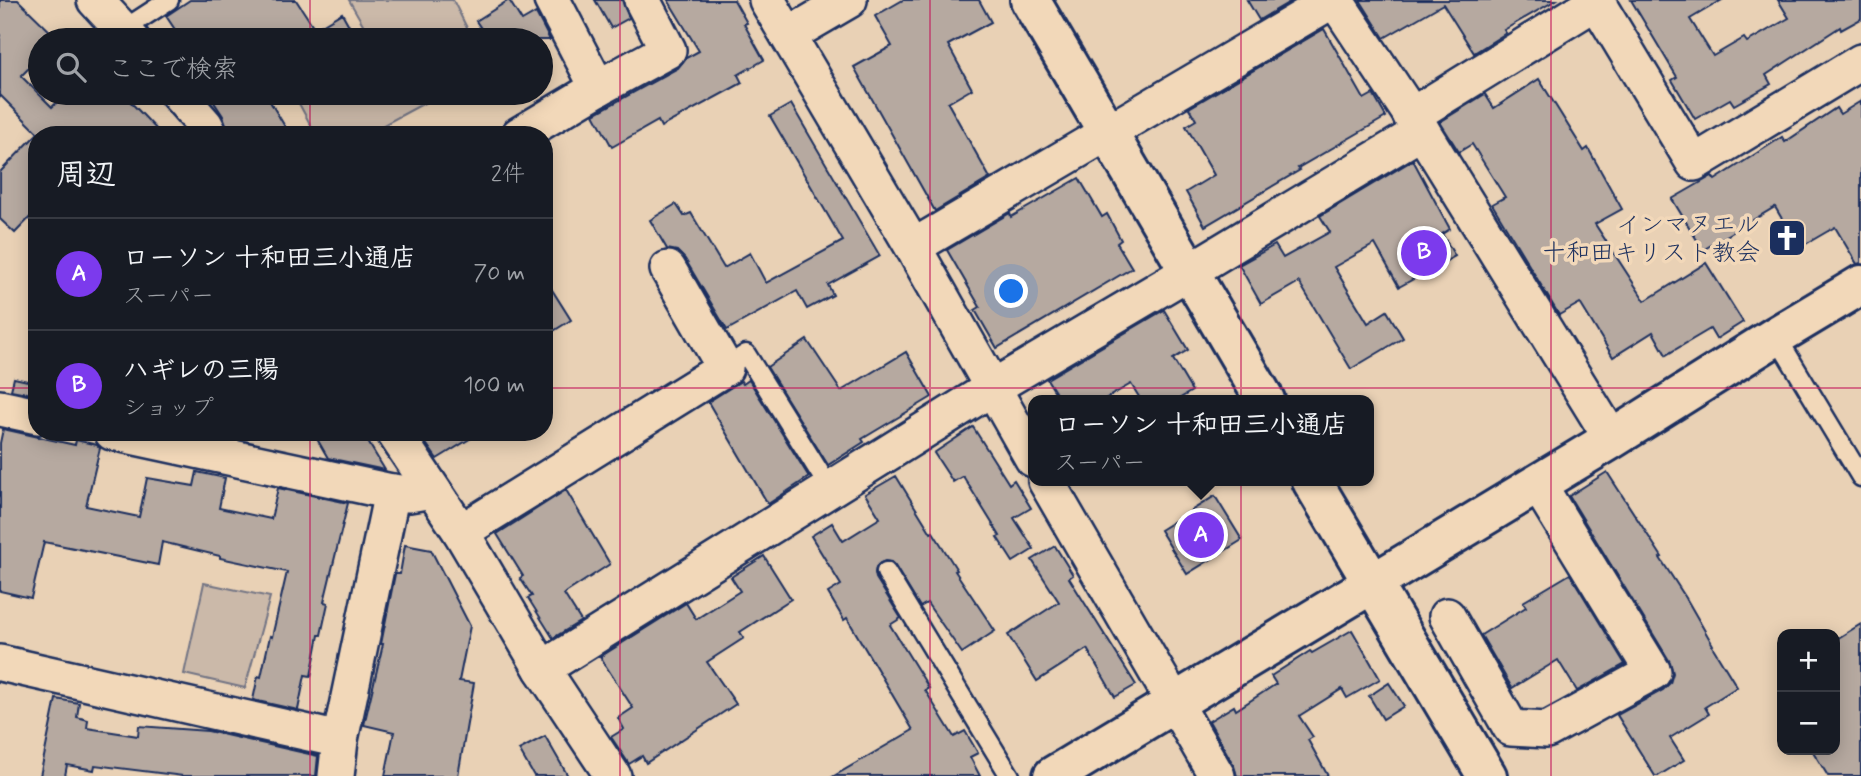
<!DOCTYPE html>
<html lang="ja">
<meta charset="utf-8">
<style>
body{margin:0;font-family:Mynerve,"Klee One",sans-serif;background:#20242c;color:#f1f3f6}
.controls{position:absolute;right:21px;bottom:21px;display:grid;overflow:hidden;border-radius:14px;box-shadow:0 4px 18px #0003}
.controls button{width:63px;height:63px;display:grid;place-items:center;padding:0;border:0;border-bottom:2px solid #363941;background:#171b24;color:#f1f3f6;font:35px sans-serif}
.you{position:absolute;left:1012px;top:292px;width:24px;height:24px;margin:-18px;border:5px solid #fff;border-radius:50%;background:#1a73e8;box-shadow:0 0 0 10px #1a73e833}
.badge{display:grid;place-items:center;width:46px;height:46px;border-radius:50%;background:#7c3aed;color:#fff;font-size:23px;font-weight:700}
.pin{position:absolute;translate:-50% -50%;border:4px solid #fff;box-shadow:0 2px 7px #0006}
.popup{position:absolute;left:1028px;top:395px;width:346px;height:91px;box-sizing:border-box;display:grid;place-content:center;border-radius:14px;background:#171b24;filter:drop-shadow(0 2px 5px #0005);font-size:23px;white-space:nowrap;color:#9ea1a6}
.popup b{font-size:26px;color:#f1f3f6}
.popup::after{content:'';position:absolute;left:50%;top:100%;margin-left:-14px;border:14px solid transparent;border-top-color:#171b24}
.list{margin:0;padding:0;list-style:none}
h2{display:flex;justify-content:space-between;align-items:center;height:91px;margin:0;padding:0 28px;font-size:30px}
h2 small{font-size:23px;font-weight:400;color:#9ea1a6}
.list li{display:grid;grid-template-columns:46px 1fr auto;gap:21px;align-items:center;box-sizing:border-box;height:112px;padding:0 28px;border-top:2px solid #363941}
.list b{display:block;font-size:26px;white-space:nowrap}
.list p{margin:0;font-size:23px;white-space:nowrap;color:#9ea1a6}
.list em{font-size:23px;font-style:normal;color:#9ea1a6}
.icon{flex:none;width:38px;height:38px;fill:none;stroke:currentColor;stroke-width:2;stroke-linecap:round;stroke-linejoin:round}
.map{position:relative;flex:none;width:1861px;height:776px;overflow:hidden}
.search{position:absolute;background:#171b24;box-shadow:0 4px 18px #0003;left:28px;top:28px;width:525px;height:77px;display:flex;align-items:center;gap:18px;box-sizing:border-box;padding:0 24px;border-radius:38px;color:#9ea1a6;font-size:26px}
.panel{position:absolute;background:#171b24;box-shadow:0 4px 18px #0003;left:28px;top:126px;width:525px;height:315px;border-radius:28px}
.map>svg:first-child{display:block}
.green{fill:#cbb9a9;stroke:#737484;stroke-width:2}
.building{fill:#b6a9a0;stroke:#1b2f5e;stroke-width:2}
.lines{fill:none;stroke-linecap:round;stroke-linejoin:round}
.service-casing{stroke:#1b2f5e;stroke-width:23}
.minor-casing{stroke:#1b2f5e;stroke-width:40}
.tertiary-casing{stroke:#1b2f5e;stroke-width:44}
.service{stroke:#f2d8b9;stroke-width:18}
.minor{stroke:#f2d8b9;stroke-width:35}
.tertiary{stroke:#f2d8b9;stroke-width:38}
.grid{fill:none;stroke:#c2185b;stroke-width:2;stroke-opacity:0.55}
.labels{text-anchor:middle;stroke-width:7;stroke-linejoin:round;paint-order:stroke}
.poi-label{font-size:24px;fill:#1b2f5e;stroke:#f2d8b9;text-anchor:end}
</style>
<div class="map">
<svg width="1861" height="776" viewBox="0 0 1861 776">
<rect width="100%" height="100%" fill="#e9d1b5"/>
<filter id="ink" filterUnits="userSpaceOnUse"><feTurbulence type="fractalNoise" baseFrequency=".0143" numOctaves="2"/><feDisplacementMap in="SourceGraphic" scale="14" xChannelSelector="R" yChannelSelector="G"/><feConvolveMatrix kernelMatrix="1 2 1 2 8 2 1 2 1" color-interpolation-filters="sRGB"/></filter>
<g filter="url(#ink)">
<g class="green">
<path d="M349 0H453L473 40H372Z"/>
<path d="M303 93H443L365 135H316L296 98Z"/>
<path d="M204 583 270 597 245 688 184 674Z"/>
</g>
<g class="building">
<path d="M0 0H18L59 40H40V57L21 76 52 107 67 93H122L162 135H40L1 96 0 97Z"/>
<path d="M190 0H296L315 29 342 13 357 40H182L166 16Z"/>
<path d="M509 0 522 21 536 13 550 40H489L476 21Z"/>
<path d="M595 0H622L629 18 611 28Z"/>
<path d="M668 0H734L747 23 744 24 764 60 738 75 742 83 661 127 658 121 612 147 594 114 678 68 686 58 699 51Z"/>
<path d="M903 0H979L991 22 948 45 972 89 948 103 990 178 935 211 854 67 892 46 875 16Z"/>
<path d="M1247 0H1293L1259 20Z"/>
<path d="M1360 0H1556L1504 30 1506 33 1474 53 1443 4 1384 38Z"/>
<path d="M1631 0H1722L1690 19 1713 56 1744 38 1747 42 1789 18 1778 0H1861V19L1841 30 1840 27 1766 75 1771 84 1734 105 1730 99 1695 119 1672 80 1677 77Z"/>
<path d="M1324 29 1364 99 1373 94 1386 117 1298 168 1300 170 1205 226 1186 192 1214 175 1186 126 1196 120 1189 108Z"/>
<path d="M1539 79 1584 151 1588 148 1622 209 1595 224 1645 301 1706 263 1743 322 1716 339 1710 329 1666 355 1653 332 1613 357 1580 303 1559 315 1492 204 1505 197 1472 144 1459 152 1440 122 1485 94 1494 108Z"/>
<path d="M208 93H265L290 135H230L223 116Z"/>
<path d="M1861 101V263L1857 264 1835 227 1799 248 1775 207 1703 250 1672 199 1712 176 1715 180 1782 137 1785 142 1836 108 1840 114Z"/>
<path d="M791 104 880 256 828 285 833 295 807 309 797 291 727 330 685 259 677 251 667 249 650 220 676 204 684 216 691 213 724 268 750 253 766 283 843 241 770 116Z"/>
<path d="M37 134V210L15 233 0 219V172Z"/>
<path d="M1413 160 1450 229 1442 234 1455 256 1399 287 1375 244 1334 267 1368 323 1387 311 1403 338 1351 369 1299 282 1261 304 1239 265 1275 245 1283 258 1330 232 1320 216Z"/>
<path d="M1079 178 1102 217 1107 214 1121 240 1117 243 1132 268 997 348 975 310 980 307 947 250 1010 213 1011 217Z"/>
<path d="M544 277 571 320 544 337Z"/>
<path d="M1164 310 1188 350 1173 359 1192 391 1177 400H1141L1131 384 1103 400H1060L1047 379Z"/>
<path d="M807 340 841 391 906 352 932 397 862 439 864 442 828 465 767 367Z"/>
<path d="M14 378 37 383V395L11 390Z"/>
<path d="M749 380 809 477 768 504 708 402 741 381 743 384Z"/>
<path d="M973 427 1009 484 1014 480 1031 508 1014 518 1034 549 1013 562 997 537 1000 536 963 476 953 482 934 453Z"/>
<path d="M3 429 75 445 76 440 97 445 100 448 86 506 139 517 147 478 194 486 197 472 225 478 219 508 271 519 278 488 348 503 324 602 328 603 321 635H319L311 676 305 675 298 710 253 700 258 676 261 677 270 636 272 637 287 572 220 558V556L162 542 158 565 44 542 31 598 0 591V443Z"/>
<path d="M313 432H362L385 470 328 458Z"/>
<path d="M418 432H481L437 459Z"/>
<path d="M1607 472 1662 557 1660 558 1686 598 1713 645 1712 646 1737 687 1705 707 1709 714 1670 738 1684 760 1658 776H1655L1617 715 1663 690 1670 683 1673 673 1670 662 1569 496Z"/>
<path d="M896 476 931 533 933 532 957 570 955 571 995 631 962 653 927 603 920 607 895 566 891 562 885 561 880 563 876 567 875 573 876 578 901 618 890 625 929 688 925 690 954 737 965 731 978 753 970 757 980 776H834L913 730 847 618 844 620 828 593 841 585 811 536 832 523 843 541 880 518 865 494Z"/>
<path d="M566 490 610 564 564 594 581 621 553 638 528 598 532 596 520 578 523 576 497 534Z"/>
<path d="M1215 496 1242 540 1187 574 1160 530Z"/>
<path d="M405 545 431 550 470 626 459 681 474 683 458 776H385L394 732 364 725 383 644H381L395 574H400Z"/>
<path d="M1055 546 1073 575 1069 578 1136 685 1115 697 1087 649 1037 681 1008 635 1059 602 1032 560Z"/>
<path d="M764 556 791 599 740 632 744 638 707 662 736 704 646 763 642 756 629 764 611 737 624 729 618 718 633 708 600 657 686 603 696 619 740 591 731 577Z"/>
<path d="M1570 574 1625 664 1577 691 1558 660 1512 688 1481 635 1526 607 1523 602Z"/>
<path d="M1861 624V776H1828L1812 750H1835V640Z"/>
<path d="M1352 630 1380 679 1347 698 1342 689 1299 716 1313 737 1308 740 1328 776H1237L1234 766 1209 721 1234 706 1236 710 1276 684 1271 676 1310 651 1312 653Z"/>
<path d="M1389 683 1404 706 1383 719 1369 696Z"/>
<path d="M56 699 79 703 77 717 88 720 87 728 138 736 139 726 208 731 318 756 316 776H183L95 765 94 770 67 765 65 776H40Z"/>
<path d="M545 736 568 776H534L519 750Z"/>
</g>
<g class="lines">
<defs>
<g id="service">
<path d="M123 30 169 0"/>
<path d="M1776 336 1861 477"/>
<path d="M725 368 746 354 830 489"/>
<path d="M886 572 1010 776"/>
</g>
<g id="minor">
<path d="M95 0 132 40"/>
<path d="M552 0 598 88"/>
<path d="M767 0 913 247 1033 459"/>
<path d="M1335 0 1422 131 1612 439"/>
<path d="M1596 1 1694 163 1861 62"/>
<path d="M789 35 849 0"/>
<path d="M177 93 205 125 210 135"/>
<path d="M1411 116 1599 0"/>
<path d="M519 135 598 88 668 50 642 0"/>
<path d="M913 247 1333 0"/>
<path d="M0 408 37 416"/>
<path d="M112 432 392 492 409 494 432 490"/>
<path d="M394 432 461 532 542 669 613 776"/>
<path d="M1046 481 1217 776"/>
<path d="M461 532 725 368 668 269"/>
<path d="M1447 616 1511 728 1547 730 1653 672 1538 484"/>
<path d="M0 663 340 740"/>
<path d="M542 669 992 388 1190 271 1422 131"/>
<path d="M336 776 340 740 392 492"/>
</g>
<g id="tertiary">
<path d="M1030 0 1265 400"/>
<path d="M1312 481 1487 776"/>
<path d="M1053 776 1612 439 1776 336 1861 285"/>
</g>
</defs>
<use href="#service" class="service-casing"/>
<use href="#minor" class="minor-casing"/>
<use href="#tertiary" class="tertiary-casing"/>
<use href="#service" class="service"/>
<use href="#minor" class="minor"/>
<use href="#tertiary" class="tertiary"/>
</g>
</g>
<path class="grid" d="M310 0V40M620 0V776M930 0V776M1241 0V776M1551 0V776M310 93V135M0 388H37M544 388H1861M310 432V776"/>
<defs>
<symbol id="church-square" viewBox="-11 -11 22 22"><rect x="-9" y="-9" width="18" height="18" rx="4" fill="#1b2f5e" stroke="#f2d8b9"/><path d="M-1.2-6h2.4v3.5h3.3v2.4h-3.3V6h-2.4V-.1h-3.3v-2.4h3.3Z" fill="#fff"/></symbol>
</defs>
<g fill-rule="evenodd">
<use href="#church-square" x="1765" y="216" width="44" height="44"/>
</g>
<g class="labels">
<g class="poi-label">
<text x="1760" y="232">インマヌエル<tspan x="1760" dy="28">十和田キリスト教会</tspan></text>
</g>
</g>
</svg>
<div class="controls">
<button>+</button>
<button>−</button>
</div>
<div class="you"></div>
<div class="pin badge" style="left:1201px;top:535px">A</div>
<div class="popup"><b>ローソン 十和田三小通店</b>スーパー</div>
<div class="pin badge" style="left:1424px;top:253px">B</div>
<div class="search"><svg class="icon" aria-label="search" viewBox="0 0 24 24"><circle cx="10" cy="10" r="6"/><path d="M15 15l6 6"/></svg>ここで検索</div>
<section class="panel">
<h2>周辺<small>2件</small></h2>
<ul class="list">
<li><span class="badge">A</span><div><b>ローソン 十和田三小通店</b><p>スーパー</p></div><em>70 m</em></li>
<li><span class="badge">B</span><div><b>ハギレの三陽</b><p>ショップ</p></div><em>100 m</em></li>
</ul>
</section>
</div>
